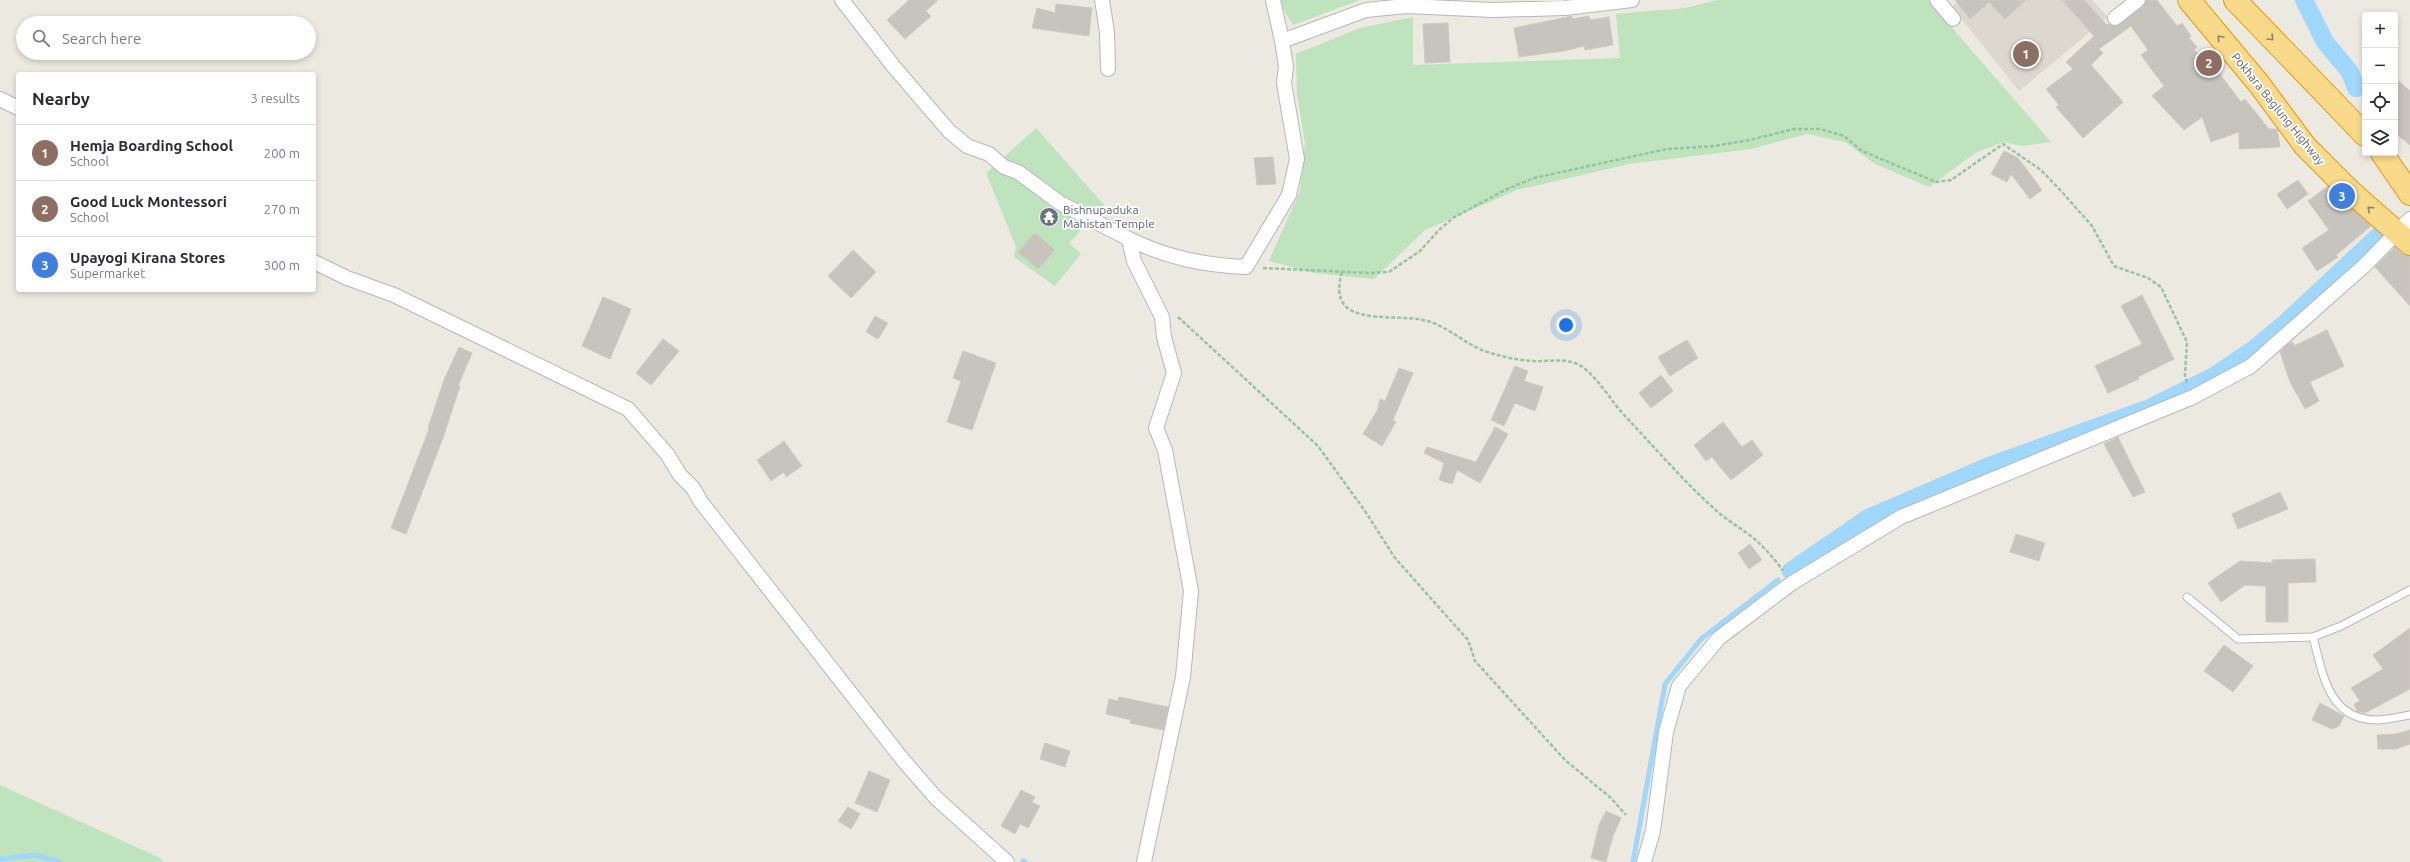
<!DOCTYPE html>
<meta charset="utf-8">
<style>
body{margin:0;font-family:Ubuntu,sans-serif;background:#f2f2f3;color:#2b2b33}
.controls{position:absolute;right:12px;top:12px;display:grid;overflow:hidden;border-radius:4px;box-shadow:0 2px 6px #0003}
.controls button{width:36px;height:36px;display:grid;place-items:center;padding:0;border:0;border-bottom:1px solid #e1e1e2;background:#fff;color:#2b2b33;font:20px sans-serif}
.you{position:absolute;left:1566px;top:325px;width:14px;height:14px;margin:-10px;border:3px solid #fff;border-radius:50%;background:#1a73e8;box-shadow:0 0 0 6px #1a73e833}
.badge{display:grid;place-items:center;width:26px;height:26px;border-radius:50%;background:#1a73e8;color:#fff;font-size:13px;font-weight:700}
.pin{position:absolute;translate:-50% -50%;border:2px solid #fff;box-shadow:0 1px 4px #0006}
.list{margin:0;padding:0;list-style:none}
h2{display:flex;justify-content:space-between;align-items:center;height:52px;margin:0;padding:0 16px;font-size:17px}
h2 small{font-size:13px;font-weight:400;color:#7c7c81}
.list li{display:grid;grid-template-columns:26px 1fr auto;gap:12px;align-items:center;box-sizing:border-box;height:56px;padding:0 16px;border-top:1px solid #e1e1e2}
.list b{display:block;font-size:15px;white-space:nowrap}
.list p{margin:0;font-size:13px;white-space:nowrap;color:#7c7c81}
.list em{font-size:13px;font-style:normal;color:#7c7c81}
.icon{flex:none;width:22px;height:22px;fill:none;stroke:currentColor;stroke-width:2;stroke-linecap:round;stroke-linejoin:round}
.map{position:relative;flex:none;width:2410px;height:862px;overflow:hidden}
.search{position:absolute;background:#fff;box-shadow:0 2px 6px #0003;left:16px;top:16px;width:300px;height:44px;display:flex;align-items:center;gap:10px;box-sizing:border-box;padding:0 14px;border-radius:22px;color:#7c7c81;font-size:15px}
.panel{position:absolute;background:#fff;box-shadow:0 2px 6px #0003;left:16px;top:72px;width:300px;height:220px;border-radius:4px}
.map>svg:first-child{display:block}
.education{fill:#dcd8cf}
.green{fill:#bee3bd}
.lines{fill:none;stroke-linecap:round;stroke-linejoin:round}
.stream{stroke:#a0d7fc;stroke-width:5}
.canal{stroke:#a0d7fc;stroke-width:18}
.building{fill:#c7c4be;stroke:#d0cbbf}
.lane-casing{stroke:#b4b7bb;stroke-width:9}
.street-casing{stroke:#b4b7bb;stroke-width:16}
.highway-casing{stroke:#e69a07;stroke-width:24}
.path{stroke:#97c4a2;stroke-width:2.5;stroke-dasharray:4 2;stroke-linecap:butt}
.lane{stroke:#fff;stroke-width:7}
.street{stroke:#fff;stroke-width:14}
.highway{stroke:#f9da8a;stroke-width:22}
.oneway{stroke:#89826d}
.labels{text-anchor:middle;stroke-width:3.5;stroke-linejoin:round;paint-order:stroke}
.street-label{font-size:12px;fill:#595d61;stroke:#fff}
.worship-label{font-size:12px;fill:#5b616d;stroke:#fff;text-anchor:start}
</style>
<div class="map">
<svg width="2410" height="862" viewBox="0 0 2410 862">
<rect width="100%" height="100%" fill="#ece9e1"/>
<path class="education" d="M1960 0H2092L2108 17 2019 91 1952 7Z"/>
<g class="green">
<path d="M1278 0H1360L1293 25Z"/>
<path d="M1717 0H1928L2051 142 2022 146 2003 142 1975 153 1929 187 1875 164 1845 142 1807 134 1751 149 1629 164 1517 190 1425 230 1374 279 1314 273 1269 261 1300 191 1305 143 1297 94 1296 54 1360 28 1413 17V65L1620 58 1616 14 1685 8Z"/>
<path d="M1036 128 1104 205 1069 243 1081 254 1055 286 1014 257 1016 247 986 173Z"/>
<path d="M0 785 160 858 163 862H0Z"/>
</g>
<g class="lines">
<g class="stream">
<path d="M0 859 35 855 60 862"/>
<path d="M1023 861 1025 862"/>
<path d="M1633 862 1665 684 1701 639 1778 580"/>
</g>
<g class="canal">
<path d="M2304 0 2325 42 2350 72 2356 88"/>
<path d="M1791 571 1868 518 1989 466 2147 409 2214 376 2254 349 2283 325 2387 228"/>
</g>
</g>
<g class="building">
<path d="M909 0H938L926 11 931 16 905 39 887 20Z"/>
<path d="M1955 0H2026L2005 19 1989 2 1970 19Z"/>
<path d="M2062 0H2084L2107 25 2109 24 2116 26 2143 7 2146 0H2157L2177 26 2182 23 2191 36 2189 38 2197 47 2194 50 2219 73 2241 102 2245 99 2269 129H2277L2280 147 2239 149V132L2211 142 2202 117 2184 130 2152 96 2164 86 2141 55 2148 50 2131 26 2099 49 2103 53 2091 65 2123 102 2083 138 2056 107 2059 105 2046 89 2073 69 2066 62 2094 36Z"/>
<path d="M1056 4 1092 8 1089 36 1032 28 1037 8 1055 13Z"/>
<path d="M1572 16V19L1589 16 1590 20 1609 17 1613 45 1585 50 1584 46 1564 51 1519 57 1514 28Z"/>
<path d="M1448 23 1450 62 1425 63 1423 24Z"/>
<path d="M2395 78 2410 91V145L2395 133Z"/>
<path d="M2004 151 2018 158 2042 190 2030 199 2011 174 2007 182 1991 174Z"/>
<path d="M1273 157 1276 184 1257 185 1254 158Z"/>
<path d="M2298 180 2308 194 2287 209 2277 194Z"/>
<path d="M2328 186 2371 226 2336 255 2338 257 2317 271 2302 248 2329 230 2308 201Z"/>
<path d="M1035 233 1055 250 1038 269 1018 252Z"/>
<path d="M2395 247 2402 254 2410 256V306L2375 267Z"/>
<path d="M853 250 876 272 851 298 828 276Z"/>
<path d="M2142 295 2174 359 2138 377 2139 379 2108 393 2095 366 2142 344 2121 306Z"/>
<path d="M603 297 631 309 610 359 582 346Z"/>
<path d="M875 316 888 323 878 339 866 332Z"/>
<path d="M2327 330 2344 366 2310 382 2319 401 2305 409 2290 382 2280 352 2288 344 2293 342 2294 346Z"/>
<path d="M663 339 679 351 651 385 636 373Z"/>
<path d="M1687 340 1698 358 1670 376 1658 357Z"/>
<path d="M459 347 472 353 458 386H460L443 438 406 534 391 528 429 429 428 428 444 380Z"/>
<path d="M963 351 996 363 972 430 947 422 961 381 953 378Z"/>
<path d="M1515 366 1528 371 1524 381 1543 387 1535 411 1515 403 1504 426 1491 420Z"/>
<path d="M1399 368 1413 373 1393 420 1396 422 1382 446 1363 434 1377 411 1380 399 1385 401Z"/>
<path d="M1661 375 1673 391 1651 408 1639 393Z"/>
<path d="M1723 422 1742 447 1752 440 1763 455 1731 480 1712 457 1706 461 1694 445Z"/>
<path d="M1495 427 1508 434 1480 483 1457 470 1452 484 1439 480 1444 463 1424 453 1427 447 1476 462Z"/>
<path d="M2118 437 2145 492 2133 497 2104 444Z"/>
<path d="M784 441 802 466 786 477 784 472 771 481 757 460Z"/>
<path d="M2280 492 2288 509 2238 529 2232 514Z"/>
<path d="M2016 534 2045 543 2039 561 2010 552Z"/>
<path d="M1750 544 1762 560 1749 569 1738 553Z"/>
<path d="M2315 559 2316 582 2288 583V622H2266V586L2245 585 2221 602 2208 583 2240 561 2272 563V560Z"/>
<path d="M2410 628V689L2365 713 2357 711 2354 704 2360 701 2351 688 2383 669 2373 655Z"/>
<path d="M2224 645 2253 666 2233 692 2204 671Z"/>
<path d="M1119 697 1168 707 1163 730 1130 723 1131 720 1106 714 1109 699 1118 701Z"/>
<path d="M2320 703 2344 716 2339 726 2332 729 2312 720Z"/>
<path d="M2410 730V744L2396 749H2378L2377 735 2396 734Z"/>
<path d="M1045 743 1070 751 1065 767 1040 759Z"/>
<path d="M869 771 890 780 877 812 855 803Z"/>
<path d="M1021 790 1035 797 1032 802 1040 806 1028 828 1020 824 1015 834 1001 826Z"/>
<path d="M848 807 860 814 851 829 838 821Z"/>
<path d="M1606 811 1621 818 1613 836 1606 862 1591 858 1599 825Z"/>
</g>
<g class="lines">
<defs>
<g id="lane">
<path d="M2187 597 2238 639 2313 637 2341 626 2410 590"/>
<path d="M2313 637C2323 674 2328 719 2376 720 2387 720 2399 717 2410 715"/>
</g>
<g id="street">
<path d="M842 0 894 67 949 131 967 146 989 154 1004 167 1018 172 1060 203 1129 239 1134 261 1162 317 1164 337 1174 373 1156 428 1165 450 1191 591 1183 677 1144 862"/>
<path d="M1102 0 1107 32 1108 69"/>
<path d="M1273 0 1282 41"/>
<path d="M1937 0 1953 19"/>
<path d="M2115 18 2138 0"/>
<path d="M0 99 18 108"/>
<path d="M1129 239C1168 258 1203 265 1246 267L1289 195 1297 159 1284 83 1286 66 1282 41 1366 10 1406 6 1493 10 1565 8 1632 0"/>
<path d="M314 262 347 278 394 295 628 409 667 454 680 475 693 488 701 502 903 760 936 798 1007 862"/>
<path d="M1644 862 1653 831 1666 732 1679 686 1719 638 1792 583 1901 517 2193 397 2251 366 2365 265 2410 219"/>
</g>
<g id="highway">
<path d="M2189 0 2259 84 2305 146 2350 191 2410 244"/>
<path d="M2235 0 2365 135"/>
<path d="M2382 153 2410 194"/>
</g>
</defs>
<use href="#lane" class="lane-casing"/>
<use href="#street" class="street-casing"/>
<use href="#highway" class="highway-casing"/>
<g class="path">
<path d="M1263 268 1369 273 1389 272 1420 251 1438 231 1453 218 1507 189 1534 178 1667 149 1714 146 1750 140 1793 129H1820L1844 136 1862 151 1936 182 1951 180 2003 144 2041 170 2062 192 2092 226 2114 266 2148 278 2161 287 2187 342 2185 375 2187 383"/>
<path d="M1342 272C1325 329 1389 313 1423 320 1445 324 1462 342 1482 350 1498 356 1516 360 1533 361 1547 362 1560 358 1575 363 1594 370 1611 402 1626 417 1656 449 1686 484 1719 513 1729 521 1740 528 1751 536 1763 546 1774 558 1783 571"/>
<path d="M1178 317 1318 446 1365 511 1395 558 1468 640 1475 661 1565 760 1611 798 1626 815"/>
</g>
<use href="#lane" class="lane"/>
<use href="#street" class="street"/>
<use href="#highway" class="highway"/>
</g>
<defs><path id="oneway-chevron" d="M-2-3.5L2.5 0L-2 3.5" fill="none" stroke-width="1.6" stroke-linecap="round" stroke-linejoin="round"/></defs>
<g class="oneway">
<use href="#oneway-chevron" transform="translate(2220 38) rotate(-130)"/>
<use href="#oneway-chevron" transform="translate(2271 38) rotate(46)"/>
<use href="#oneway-chevron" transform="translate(2370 209) rotate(-138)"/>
</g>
<defs>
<symbol id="temple-disc" viewBox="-11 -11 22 22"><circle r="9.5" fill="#6b7280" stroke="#fff"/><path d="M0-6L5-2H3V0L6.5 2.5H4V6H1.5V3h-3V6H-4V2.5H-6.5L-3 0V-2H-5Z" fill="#fff"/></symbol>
</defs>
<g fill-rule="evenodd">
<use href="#temple-disc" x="1038" y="206" width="22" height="22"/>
</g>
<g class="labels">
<g class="street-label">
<text transform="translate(2278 109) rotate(51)" y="4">Pokhara Baglung Highway</text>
</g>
<g class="worship-label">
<text x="1063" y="214">Bishnupaduka<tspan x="1063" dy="14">Mahistan Temple</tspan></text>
</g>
</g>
</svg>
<div class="controls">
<button>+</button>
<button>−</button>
<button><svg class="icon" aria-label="locate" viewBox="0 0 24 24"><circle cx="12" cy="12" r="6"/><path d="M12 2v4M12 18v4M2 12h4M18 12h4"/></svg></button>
<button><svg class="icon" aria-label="layers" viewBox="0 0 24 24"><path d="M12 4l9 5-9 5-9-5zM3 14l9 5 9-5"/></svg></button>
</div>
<div class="you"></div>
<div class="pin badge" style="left:2026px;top:54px;background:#8d6e63">1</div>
<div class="pin badge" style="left:2209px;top:63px;background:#8d6e63">2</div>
<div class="pin badge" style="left:2342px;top:196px;background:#3f7fe0">3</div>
<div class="search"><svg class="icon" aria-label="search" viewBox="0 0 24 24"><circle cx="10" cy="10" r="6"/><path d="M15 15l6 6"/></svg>Search here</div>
<section class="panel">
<h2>Nearby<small>3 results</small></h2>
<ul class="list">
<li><span class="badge" style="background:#8d6e63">1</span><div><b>Hemja Boarding School</b><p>School</p></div><em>200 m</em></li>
<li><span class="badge" style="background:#8d6e63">2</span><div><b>Good Luck Montessori</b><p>School</p></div><em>270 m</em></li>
<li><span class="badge" style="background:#3f7fe0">3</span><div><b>Upayogi Kirana Stores</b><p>Supermarket</p></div><em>300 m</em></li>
</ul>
</section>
</div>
